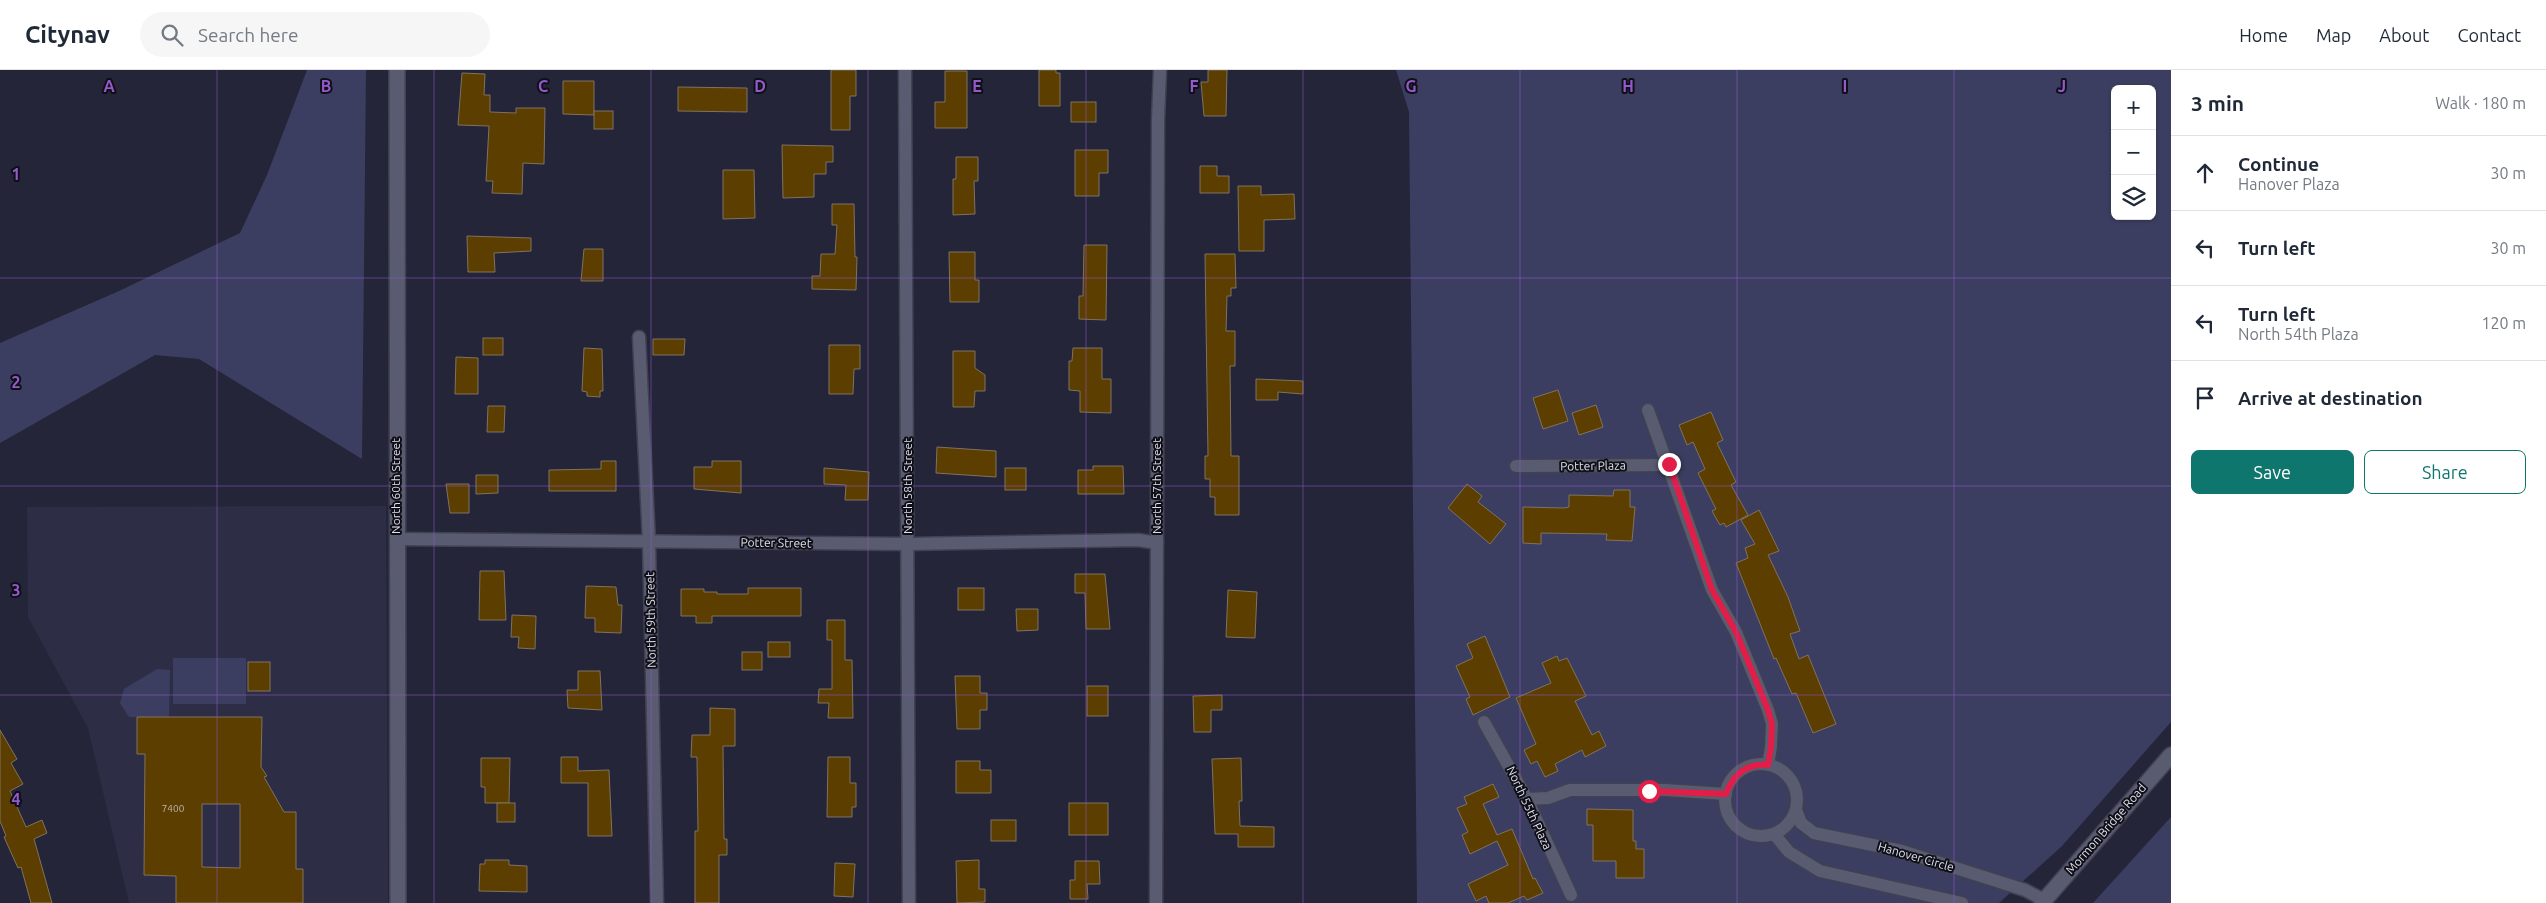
<!DOCTYPE html>
<meta charset="utf-8">
<style>
body{margin:0;font-family:Ubuntu,sans-serif;background:#f6f6f7;color:#1f2937}
.controls{position:absolute;right:15px;top:15px;display:grid;overflow:hidden;border-radius:8px;box-shadow:0 1px 4px #0004}
.controls button{width:45px;height:45px;display:grid;place-items:center;padding:0;border:0;border-bottom:1px solid #e0e1e3;background:#fff;color:#1f2937;font:25px sans-serif}
.stop{position:absolute;width:15px;height:15px;margin:-11px;border:4px solid #e11d48;border-radius:50%;background:#fff}
.stop.end{background:#e11d48;border-color:#fff;box-shadow:0 1px 5px #0008}
.list{margin:0;padding:0;list-style:none}
h2{display:flex;justify-content:space-between;align-items:center;height:65px;margin:0;padding:0 20px;font-size:21px}
h2 small{font-size:16px;font-weight:400;color:#747a83}
.list li{display:grid;grid-template-columns:32px 1fr auto;gap:15px;align-items:center;box-sizing:border-box;height:75px;padding:0 20px;border-top:1px solid #e0e1e3}
.list b{display:block;font-size:19px;white-space:nowrap}
.list p{margin:0;font-size:16px;white-space:nowrap;color:#747a83}
.list em{font-size:16px;font-style:normal;color:#747a83}
.actions{display:flex;gap:10px;padding:15px 20px}
.actions a{flex:1;padding:11px 0;border:1px solid #0f766e;border-radius:8px;text-align:center;font-size:18px;color:#0f766e}
.actions .main{background:#0f766e;color:#fff}
.icon{flex:none;width:28px;height:28px;fill:none;stroke:currentColor;stroke-width:2;stroke-linecap:round;stroke-linejoin:round}
.map{position:relative;flex:none;width:2171px;height:833px;overflow:hidden}
header{display:flex;align-items:center;gap:30px;box-sizing:border-box;height:70px;padding:0 25px;background:#fff;border-bottom:1px solid #e0e1e3}
header strong{font-size:24px}
nav{display:flex;gap:28px;margin-inline-start:auto;font-size:18px}
.search{width:350px;height:45px;background:#f6f6f7;display:flex;align-items:center;gap:12px;box-sizing:border-box;padding:0 18px;border-radius:28px;color:#747a83;font-size:19px}
main{display:flex}
aside{flex:1;background:#fff}
.map>svg:first-child{display:block}
.built{fill:#2d2e46}
.green{fill:#3c3e61;fill-rule:evenodd}
.building{fill:#5c3e00;stroke:#80725e;fill-rule:evenodd}
.lines{fill:none;stroke-linecap:round;stroke-linejoin:round}
.street-casing{stroke:#404151;stroke-width:15}
.secondary-casing{stroke:#404151;stroke-width:18}
.street{stroke:#595b70;stroke-width:12}
.secondary{stroke:#595b70;stroke-width:15}
.route{stroke:#e11d48;stroke-width:6}
.grid{fill:none;stroke:#9459cb;stroke-width:1;stroke-opacity:0.55}
.labels{text-anchor:middle;stroke-width:4;stroke-linejoin:round;paint-order:stroke}
.number-label{font-size:10px;fill:#bfb8b2}
.street-label{font-size:12px;fill:#e0e1ee;stroke:#0f0f18}
.grid-label{font-size:16px;text-anchor:middle;font-weight:bold;fill:#9459cb;stroke:#0f0f18;stroke-width:4;stroke-linejoin:round;paint-order:stroke}
</style>
<header>
<strong>Citynav</strong>
<div class="search"><svg class="icon" aria-label="search" viewBox="0 0 24 24"><circle cx="10" cy="10" r="6"/><path d="M15 15l6 6"/></svg>Search here</div>
<nav><a>Home</a><a>Map</a><a>About</a><a>Contact</a></nav>
</header>
<main>
<div class="map">
<svg width="2171" height="833" viewBox="0 0 2171 833">
<rect width="100%" height="100%" fill="#242538"/>
<path class="built" d="M386 436 388 833H129L88 658 28 547 27 437Z"/>
<g class="green">
<path d="M307 0H366L362 389 199 289 155 285 0 373V273L119 221 240 163 267 105Z"/>
<path d="M1396 0H2171V652L2062 776 1999 833H1417L1409 42ZM2115 19H2152V146H2115Z"/>
<rect x="173" y="588" width="73" height="46"/>
<path d="M157 599 170 600 169 647H129L120 633 124 619Z"/>
<path d="M2171 747V833H2093Z"/>
</g>
<g class="building">
<path d="M831 0H856V26H850V60H831Z"/>
<path d="M1039 0H1056V3H1060V36H1039Z"/>
<path d="M1208 0H1227L1226 46H1204L1201 12H1208Z"/>
<path d="M945 1H967V58H935V32H945Z"/>
<path d="M462 3 485 4 484 25H490V42L516 43V38H545L544 94 523 93 522 124 492 123 493 111H486L489 56 458 55Z"/>
<path d="M563 11H594V45L563 44Z"/>
<path d="M678 17 747 18V42L678 41Z"/>
<rect x="1071" y="32" width="25" height="20"/>
<rect x="594" y="41" width="19" height="18"/>
<path d="M782 75 833 76V92H826V104H814V127L783 128Z"/>
<path d="M1075 80H1108V103H1099V126H1075Z"/>
<path d="M956 87H978V111H974L975 144 953 145V109H956Z"/>
<path d="M1200 96H1217V106H1229V123H1200Z"/>
<path d="M723 100H754L755 148 723 149Z"/>
<path d="M1238 116H1261V125L1294 124 1295 149 1264 150V181H1239Z"/>
<path d="M832 134H854L855 187H857L856 220 812 219V206H820L821 184H835L837 155H832Z"/>
<path d="M467 166 531 168V181L494 183 495 202H468Z"/>
<path d="M1084 175H1107L1106 250 1079 249V226H1083Z"/>
<path d="M584 179H603V211H581Z"/>
<path d="M949 182H975V210H979V232H950Z"/>
<path d="M1205 184H1235L1236 218H1231V226H1227L1226 261H1235V296H1230L1231 386H1239V445H1215V427H1210V409H1205V386H1208Z"/>
<rect x="483" y="268" width="20" height="17"/>
<path d="M653 269H685L684 285H653Z"/>
<path d="M829 275H860V299H854L853 324H829Z"/>
<path d="M584 278 602 279 603 321H600V327L587 326V322L582 321Z"/>
<path d="M1073 278H1102V309H1111V343L1080 342V321L1069 320V291H1072Z"/>
<path d="M953 281H975V298L985 305V321H975L974 337H953Z"/>
<path d="M456 287 478 288V324H455Z"/>
<path d="M1256 309 1303 311V324L1278 322V330H1256Z"/>
<path d="M1558 320 1568 351 1543 359 1533 328Z"/>
<path d="M1596 335 1603 357 1579 365 1572 343Z"/>
<path d="M488 336H505L504 362H487Z"/>
<path d="M1711 342 1723 370 1717 373 1736 412 1731 415 1748 445 1726 457 1724 453 1720 455 1712 441 1716 439 1698 403 1705 399 1693 372 1687 375 1679 355Z"/>
<path d="M937 377 996 381V407L936 403Z"/>
<path d="M601 391H616V421H549V400L601 399Z"/>
<path d="M712 391H741V423L694 419V397H712Z"/>
<path d="M1093 396H1123L1124 424H1078V400H1093Z"/>
<path d="M824 398 869 402 868 430H845L846 415 824 414Z"/>
<rect x="1005" y="398" width="21" height="22"/>
<path d="M476 405H498V423L476 424Z"/>
<path d="M446 414H469V443H450Z"/>
<path d="M1467 414 1482 426 1478 432 1506 454 1490 474 1448 438Z"/>
<path d="M1614 420H1630V437H1635L1632 471 1606 470 1607 464 1541 463V474L1523 473V437L1564 438 1569 437V425L1613 426Z"/>
<path d="M1759 440 1779 481 1768 485 1788 527 1800 561 1790 564 1799 589 1808 585 1836 654 1813 663 1796 623 1792 624 1776 588 1774 589 1736 493 1748 488 1745 478 1755 474 1741 450Z"/>
<path d="M480 501H504L506 550H479Z"/>
<path d="M1075 504H1105L1110 559H1086L1085 523H1075Z"/>
<path d="M586 516 616 517 618 535H622L621 563 595 562V548H585Z"/>
<path d="M748 518H801V546H712V553H696V546H681V519H704V522H717V524H748Z"/>
<rect x="958" y="518" width="26" height="22"/>
<path d="M1228 520 1257 522 1255 568 1226 567Z"/>
<path d="M1016 539H1038V560L1017 561Z"/>
<path d="M512 545 536 546 535 579 518 578 519 567H511Z"/>
<path d="M827 550H845V590H852L853 648H828L829 633H818L819 619H832V570H827Z"/>
<path d="M1485 566 1510 627 1473 645 1466 629 1470 627 1456 596 1473 588 1467 574Z"/>
<rect x="768" y="572" width="22" height="15"/>
<rect x="742" y="582" width="20" height="18"/>
<path d="M1557 586 1559 591 1567 588 1586 626 1575 631 1592 665 1599 661 1606 676 1585 687 1582 680 1555 694 1558 701 1545 707 1537 691 1531 694 1524 680 1536 674 1516 628 1551 613 1542 593Z"/>
<rect x="248" y="592" width="22" height="29"/>
<path d="M578 601H600L602 640 568 638 567 620H578Z"/>
<path d="M955 606H980V623H987V640H980V659H957Z"/>
<rect x="1087" y="616" width="21" height="30"/>
<path d="M1222 625V640H1211V662H1194L1193 626Z"/>
<path d="M710 638 735 639V676H723L724 769H727V785H719V833H695V761H698L697 687H691L692 665H710Z"/>
<path d="M137 647H262L261 697 267 706 264 707 284 742H296V799H303V833H176V806L144 805 145 684H137ZM202 734H240V798L202 797Z"/>
<path d="M0 660 17 689 11 693 23 714 10 721 26 757 42 750 47 763 34 769 52 833H31L21 797 18 798 4 767 6 766 0 751Z"/>
<path d="M561 687H578V701L609 700 612 766H588V713H561Z"/>
<path d="M828 687H850V713H856V737H852V747H827Z"/>
<path d="M481 688H510L509 733H485V717H481Z"/>
<path d="M1241 688 1242 731H1239L1240 756 1274 757V777H1238V764H1215L1212 689Z"/>
<path d="M956 691H980V700H991V723H956Z"/>
<path d="M1493 714 1499 727 1483 734 1497 765 1512 759 1533 809 1535 808 1543 823 1527 830 1524 826 1508 833H1489L1486 826 1476 831 1468 814 1508 795 1497 771 1470 784 1462 765 1468 762 1457 738 1467 734 1464 727Z"/>
<rect x="497" y="733" width="18" height="19"/>
<rect x="1069" y="733" width="39" height="32"/>
<path d="M1587 739 1633 740V771H1636V779H1644V808H1616V791H1593V755H1587Z"/>
<rect x="991" y="750" width="25" height="21"/>
<path d="M485 790H509V795L527 796V822L479 821 480 794H485Z"/>
<path d="M979 790V819H985V832L957 833 956 791Z"/>
<path d="M1075 791H1099L1100 814H1087L1088 829H1070V810H1075Z"/>
<path d="M835 793 855 794 853 827 834 826Z"/>
</g>
<g class="lines">
<defs>
<g id="street">
<path d="M905 0 909 833"/>
<path d="M639 267 649 471 657 833"/>
<path d="M1648 340 1712 520 1736 562 1768 640 1772 654 1771 677 1768 695"/>
<path d="M1516 396 1669 395"/>
<path d="M396 469 908 474 1138 470 1157 473"/>
<path d="M1484 652 1527 729 1571 825"/>
<circle cx="1761" cy="730" r="36"/>
<path d="M1527 729 1548 728 1570 720H1665L1726 724"/>
<path d="M1796 740 1801 753 1814 763 1902 781 2025 820 2044 830"/>
<path d="M1774 764 1789 782 1820 801 1962 833"/>
<path d="M1156 833 1158 50 1160 0"/>
</g>
<g id="secondary">
<path d="M397 0 398 833"/>
<path d="M2042 833 2171 685"/>
</g>
</defs>
<use href="#street" class="street-casing"/>
<use href="#secondary" class="secondary-casing"/>
<use href="#street" class="street"/>
<use href="#secondary" class="secondary"/>
</g>
<g class="lines">
<path class="route" d="M1649 721 1726 724C1733 705 1746 693 1768 695L1771 677 1772 654 1768 640 1736 562 1712 520 1669 394"/>
</g>
<path class="grid" d="M217 0V833M434 0V833M651 0V833M868 0V833M1086 0V833M1303 0V833M1520 0V833M1737 0V833M1954 0V833M0 208H2171M0 416H2171M0 625H2171"/>
<g class="labels">
<g class="number-label">
<text x="173" y="742">7400</text>
</g>
<g class="street-label">
<text transform="translate(1593 396) rotate(-1)" y="4">Potter Plaza</text>
<text transform="translate(396 416) rotate(-90)" y="4">North 60th Street</text>
<text transform="translate(908 416) rotate(-90)" y="4">North 58th Street</text>
<text transform="translate(1157 416) rotate(-90)" y="4">North 57th Street</text>
<text transform="translate(776 473) rotate(1)" y="4">Potter Street</text>
<text transform="translate(651 550) rotate(-91)" y="4">North 59th Street</text>
<text transform="translate(1529 738) rotate(65)" y="4">North 55th Plaza</text>
<text transform="translate(2106 759) rotate(-49)" y="4">Mormon Bridge Road</text>
<text transform="translate(1916 787) rotate(16)" y="4">Hanover Circle</text>
</g>
</g>
<g class="grid-label">
<text x="109" y="22">A</text>
<text x="326" y="22">B</text>
<text x="543" y="22">C</text>
<text x="760" y="22">D</text>
<text x="977" y="22">E</text>
<text x="1194" y="22">F</text>
<text x="1411" y="22">G</text>
<text x="1628" y="22">H</text>
<text x="1845" y="22">I</text>
<text x="2062" y="22">J</text>
<text x="16" y="110">1</text>
<text x="16" y="318">2</text>
<text x="16" y="526">3</text>
<text x="16" y="735">4</text>
</g>
</svg>
<div class="controls">
<button>+</button>
<button>−</button>
<button><svg class="icon" aria-label="layers" viewBox="0 0 24 24"><path d="M12 4l9 5-9 5-9-5zM3 14l9 5 9-5"/></svg></button>
</div>
<div class="stop" style="left:1649px;top:721px"></div>
<div class="stop end" style="left:1669px;top:394px"></div>
</div>
<aside>
<h2>3 min<small>Walk · 180 m</small></h2>
<ul class="list">
<li><svg class="icon" aria-label="ahead" viewBox="0 0 24 24"><path d="M12 20V5M6 11l6-6 6 6"/></svg><div><b>Continue</b><p>Hanover Plaza</p></div><em>30 m</em></li>
<li><svg class="icon" aria-label="left" viewBox="0 0 24 24"><path d="M17 20v-9H6M10 6l-5 5 5 5"/></svg><div><b>Turn left</b></div><em>30 m</em></li>
<li><svg class="icon" aria-label="left" viewBox="0 0 24 24"><path d="M17 20v-9H6M10 6l-5 5 5 5"/></svg><div><b>Turn left</b><p>North 54th Plaza</p></div><em>120 m</em></li>
<li><svg class="icon" aria-label="arrive" viewBox="0 0 24 24"><path d="M6 21V4h12l-3 4 3 4H6"/></svg><div><b>Arrive at destination</b></div></li>
</ul>
<div class="actions"><a class="main">Save</a><a>Share</a></div>
</aside>
</main>
